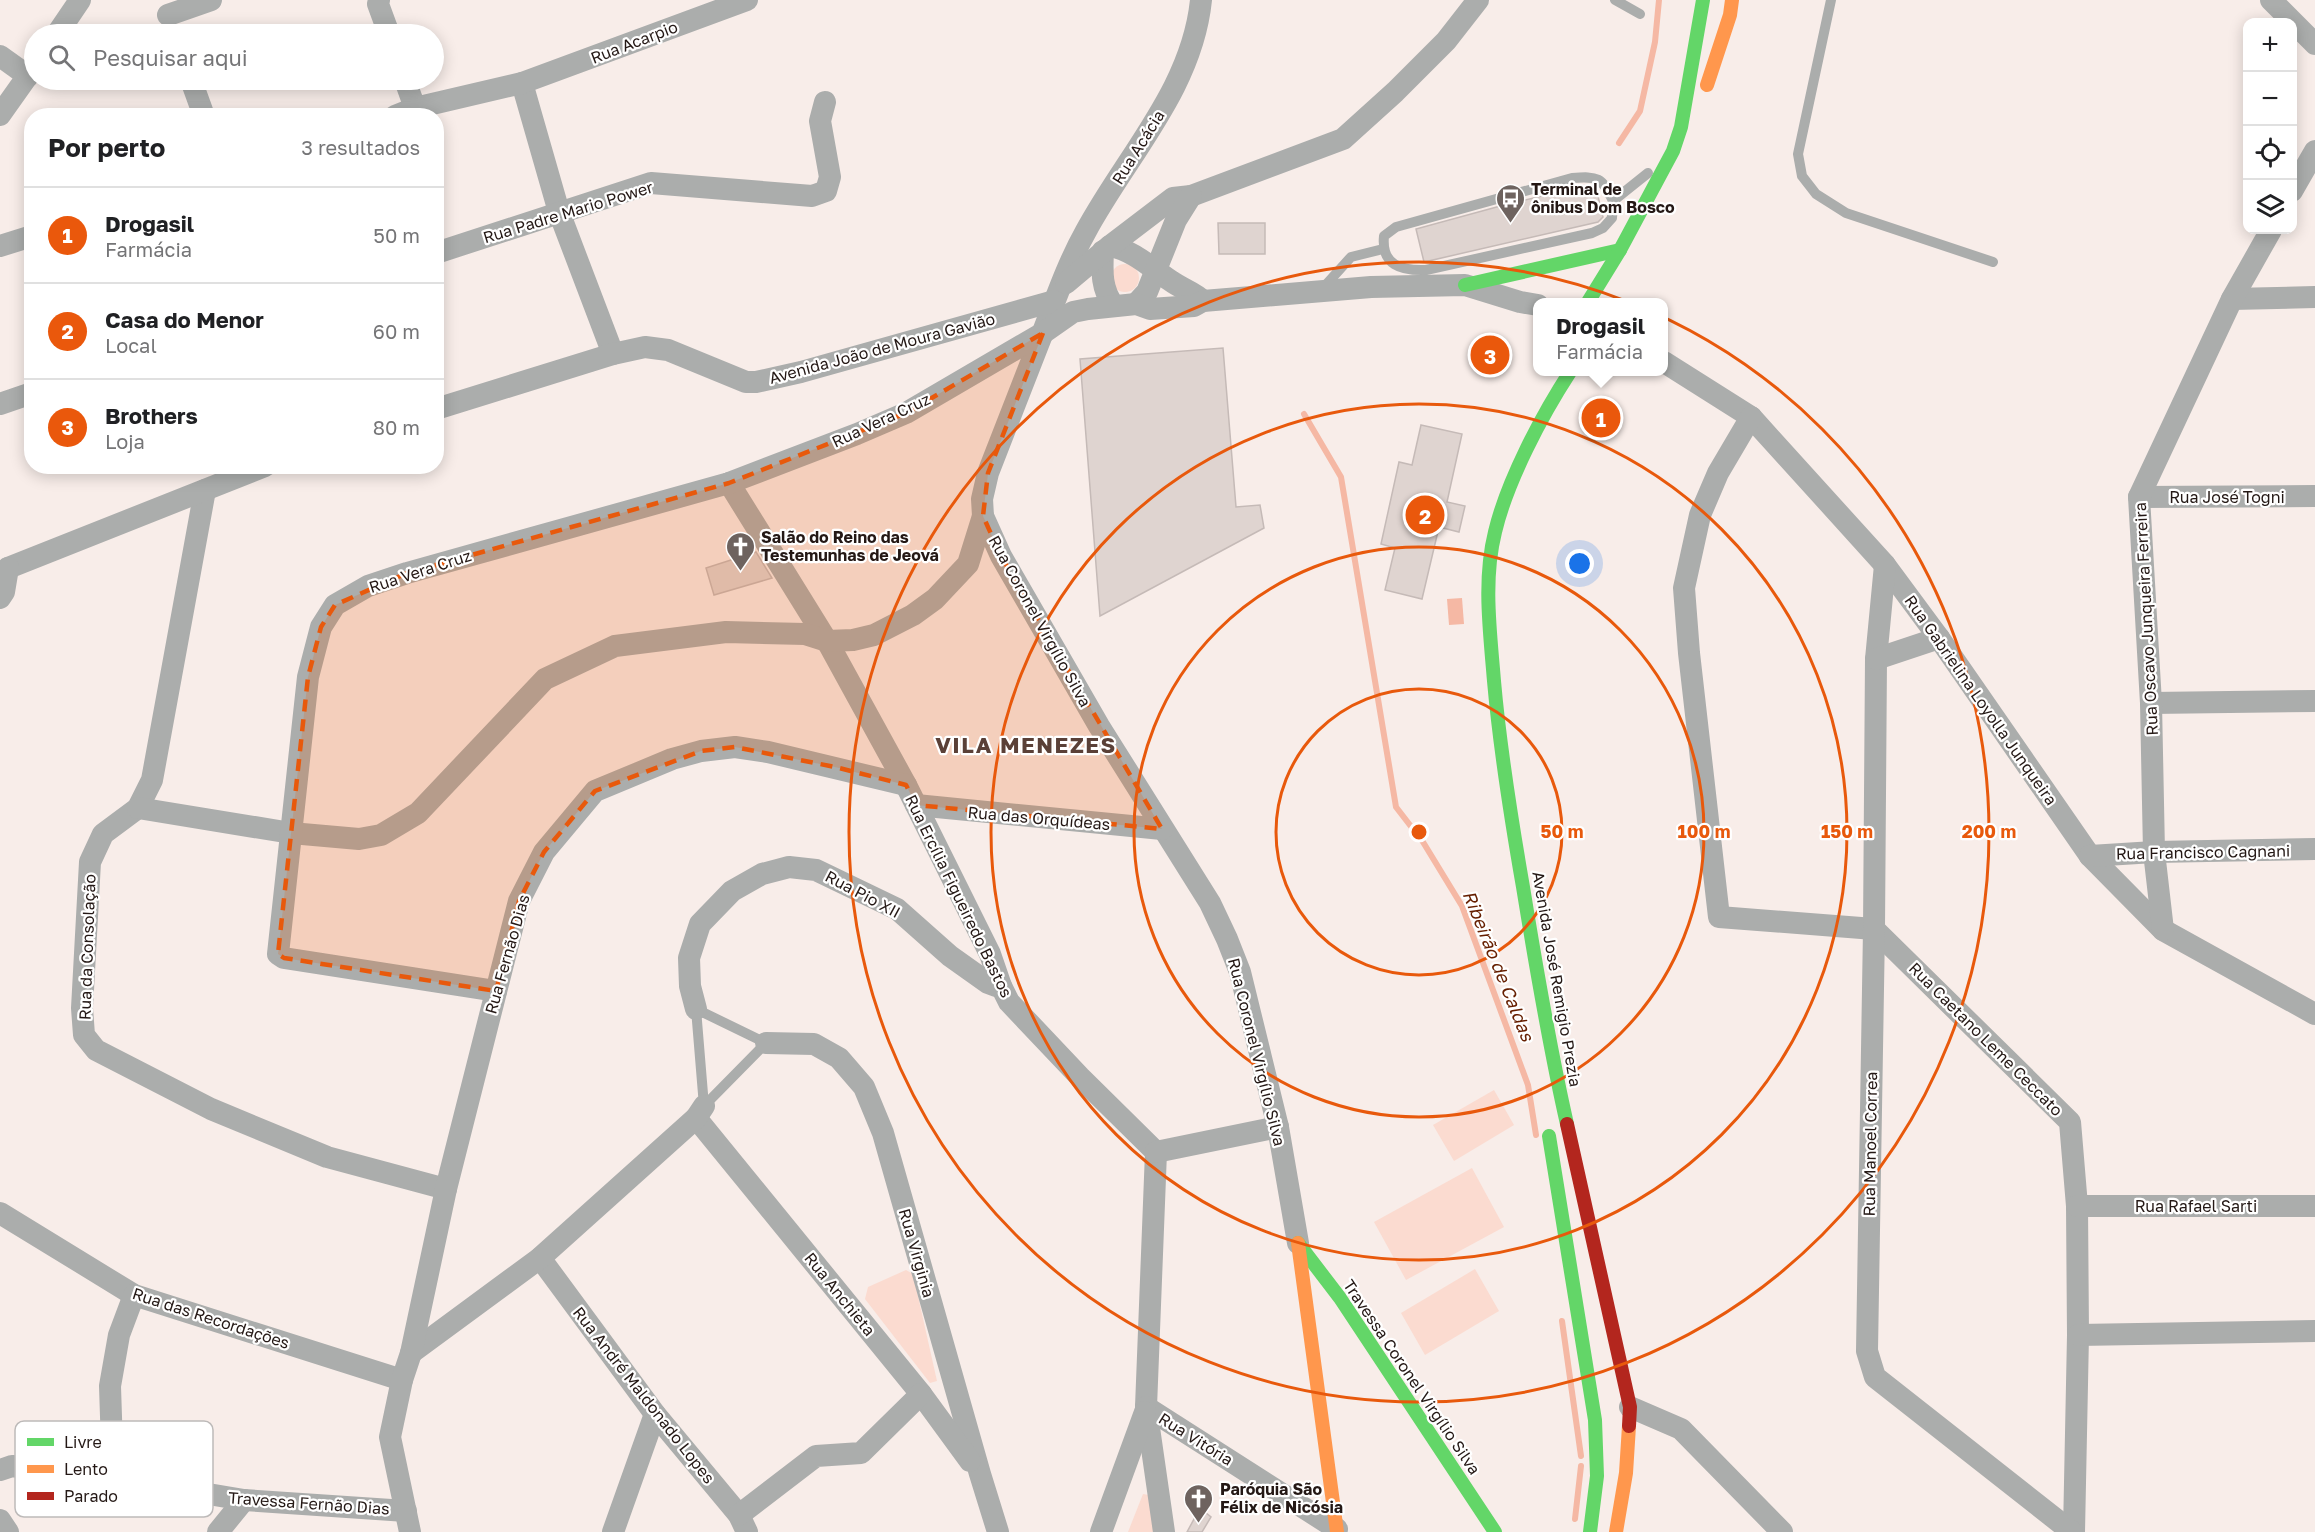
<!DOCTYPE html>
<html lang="pt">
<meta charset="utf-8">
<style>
body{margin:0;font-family:"Golos Text",sans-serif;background:#f2f2f2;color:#202124}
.controls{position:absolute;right:18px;top:18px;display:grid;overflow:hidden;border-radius:12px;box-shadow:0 3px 15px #0003}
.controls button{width:54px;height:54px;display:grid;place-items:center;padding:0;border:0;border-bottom:2px solid #e0e0e0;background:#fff;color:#202124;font:30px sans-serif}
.you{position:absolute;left:1580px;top:564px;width:21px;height:21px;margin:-15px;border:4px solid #fff;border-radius:50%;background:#1a73e8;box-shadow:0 0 0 9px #1a73e833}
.badge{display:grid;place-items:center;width:39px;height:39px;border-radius:50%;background:#ea580c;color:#fff;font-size:20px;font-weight:700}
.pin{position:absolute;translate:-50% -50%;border:3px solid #fff;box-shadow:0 2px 6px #0006}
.popup{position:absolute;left:1533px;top:298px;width:135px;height:78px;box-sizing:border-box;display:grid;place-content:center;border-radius:12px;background:#fff;filter:drop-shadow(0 2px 4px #0005);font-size:20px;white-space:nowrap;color:#757577}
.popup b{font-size:22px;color:#202124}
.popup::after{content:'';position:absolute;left:50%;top:100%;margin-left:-12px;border:12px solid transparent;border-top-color:#fff}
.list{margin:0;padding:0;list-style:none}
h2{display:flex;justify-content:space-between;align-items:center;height:78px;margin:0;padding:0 24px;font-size:26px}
h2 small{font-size:20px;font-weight:400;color:#757577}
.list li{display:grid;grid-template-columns:39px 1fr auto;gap:18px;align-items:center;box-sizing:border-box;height:96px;padding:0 24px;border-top:2px solid #e0e0e0}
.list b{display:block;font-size:22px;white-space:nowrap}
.list p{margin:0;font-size:20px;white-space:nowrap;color:#757577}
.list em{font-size:20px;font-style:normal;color:#757577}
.icon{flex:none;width:33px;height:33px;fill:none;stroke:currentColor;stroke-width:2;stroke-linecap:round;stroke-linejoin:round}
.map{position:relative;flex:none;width:2315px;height:1532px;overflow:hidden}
.search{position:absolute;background:#fff;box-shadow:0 3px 15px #0003;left:24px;top:24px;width:420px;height:66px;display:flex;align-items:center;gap:15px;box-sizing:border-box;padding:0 21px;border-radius:33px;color:#757577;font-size:22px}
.panel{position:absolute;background:#fff;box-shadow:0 3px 15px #0003;left:24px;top:108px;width:420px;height:366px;border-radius:24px}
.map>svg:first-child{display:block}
.green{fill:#fbdbd0}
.water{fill:#f5b8a4}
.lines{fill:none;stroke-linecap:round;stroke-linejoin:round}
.stream{stroke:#f5b8a4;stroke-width:6}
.building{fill:#dfd4d0;stroke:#c5bab7;stroke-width:1.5}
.lane{stroke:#abadac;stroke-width:10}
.street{stroke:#abadac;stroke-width:22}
.fast{stroke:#63d668;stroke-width:14}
.slow{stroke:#ff974d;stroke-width:14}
.jam{stroke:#b3261e;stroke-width:14}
.marked{fill:#e8590c;fill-opacity:0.2;stroke:#e8590c;stroke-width:4.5;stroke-dasharray:12 8;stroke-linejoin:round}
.ring{fill:none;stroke:#e8590c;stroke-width:3}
.labels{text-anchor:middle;stroke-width:4.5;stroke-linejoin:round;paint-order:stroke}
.street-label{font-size:16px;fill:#241815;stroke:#fff}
.poi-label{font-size:16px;font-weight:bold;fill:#241815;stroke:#fff;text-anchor:start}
.water-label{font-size:18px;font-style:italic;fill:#661f01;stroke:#fff}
.district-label{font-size:22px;font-weight:bold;letter-spacing:1.5px;fill:#5a4037;stroke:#fff}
.key{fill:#fff;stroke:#bdbab9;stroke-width:1.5}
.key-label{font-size:16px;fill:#241815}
.centre{fill:#e8590c;stroke:#fff;stroke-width:3}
.ring-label{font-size:18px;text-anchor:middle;font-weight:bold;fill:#e8590c;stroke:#fff;stroke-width:4.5;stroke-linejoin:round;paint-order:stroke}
</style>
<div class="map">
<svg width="2315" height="1532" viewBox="0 0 2315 1532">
<rect width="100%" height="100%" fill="#f8ede9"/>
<g class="green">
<circle cx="1125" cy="278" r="14"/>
<path d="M1494 1090 1514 1125 1454 1161 1433 1125Z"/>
<path d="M1472 1168 1504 1227 1406 1280 1374 1222Z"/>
<path d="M1475 1269 1499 1311 1425 1355 1401 1313Z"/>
<path d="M906 1270 913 1274 937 1381 930 1383 865 1299 868 1287Z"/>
<path d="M1143 1494 1154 1496 1157 1532H1128Z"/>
</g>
<path class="water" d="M1462 598 1464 624 1449 625 1447 599Z"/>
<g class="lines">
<g class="stream">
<path d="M1619 143 1640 111 1655 42 1659 0"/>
<path d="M1304 414 1341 477 1396 807 1423 842 1462 906 1528 1085 1536 1135"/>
<path d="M1562 1321 1581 1456"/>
<path d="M1575 1519 1581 1466"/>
</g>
</g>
<g class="building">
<path d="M1589 185 1596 188 1603 217 1598 222 1424 262 1416 229 1504 205Z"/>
<path d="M1218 223H1265V254H1219Z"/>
<path d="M1223 348 1236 507 1260 505 1264 528 1100 616 1080 359Z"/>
<path d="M1421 425 1462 434 1447 502 1465 506 1459 532 1439 527 1422 599 1385 590 1395 548 1381 544 1399 462 1412 465Z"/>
<path d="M756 552 772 578 714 595 706 568Z"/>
<path d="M1200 1508 1211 1517 1202 1532H1187Z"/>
</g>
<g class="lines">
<g class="lane">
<path d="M1615 0 1640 14"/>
<path d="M1831 0 1798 154 1802 176 1816 194 1846 213 1993 262"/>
<path d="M1613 201C1602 177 1598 176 1572 178L1396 227 1384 236C1381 265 1401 271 1426 270L1592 233 1603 228 1612 218 1613 201 1648 173"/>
<path d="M1323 288 1351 257 1383 249"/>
<path d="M696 1009 766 1043 704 1106Z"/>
</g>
<g class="street">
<path d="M379 0 378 4 389 34"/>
<path d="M1201 0C1192 89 1127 155 1086 231 1068 263 1056 298 1043 332 1025 379 1006 426 988 473L982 499 983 516 1001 556 1099 726 1210 903 1227 939 1240 972 1278 1127 1298 1243"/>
<path d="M2271 0 2315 44"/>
<path d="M168 15 211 0"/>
<path d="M57 34 80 0"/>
<path d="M0 56 28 76"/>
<path d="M191 80 204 116"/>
<path d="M405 80 415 108"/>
<path d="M522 83 559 212 613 354"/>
<path d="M0 115 34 67"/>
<path d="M395 116 415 108 522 83 747 0"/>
<path d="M2292 191 2315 151"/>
<path d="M0 246 32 236"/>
<path d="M1110 246C1135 251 1151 268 1171 281 1182 289 1194 292 1203 301"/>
<path d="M1103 251C1102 272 1101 289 1114 306"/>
<path d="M436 253 651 183 812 196 826 191 830 177 820 121 825 102"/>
<path d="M1066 283 1110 246 1173 198 1191 196 1343 139 1395 92 1446 41 1478 0"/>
<path d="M2232 299 2315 297"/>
<path d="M1136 304 1147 292 1176 220 1191 196"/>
<path d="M1664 362 1751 417 1885 565 1939 638 2090 856 2163 930 2315 1014"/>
<path d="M0 404 32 393"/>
<path d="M436 409 613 354 645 347 668 350 746 382H756L801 372 1054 301"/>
<path d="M1751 417 1718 473 1700 515 1684 588 1689 653 1719 917 1874 929 2070 1122 2077 1206 2078 1335 2074 1532"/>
<path d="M729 483 827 641 906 785 990 954 1001 986 1009 1002 1080 1077 1156 1152 1146 1407 1164 1532"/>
<path d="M205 490 152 780 138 808 103 834 90 862 82 1008 84 1035 96 1050 211 1109 327 1157 446 1189"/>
<path d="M2139 497 2315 496"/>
<path d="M1885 565 1876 659 1874 929 1867 1351 1875 1377 2072 1532"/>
<path d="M8 568 265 466"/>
<path d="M0 598 4 592 8 568"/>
<path d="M1876 659 1939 638"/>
<path d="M2151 703 2315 701"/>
<path d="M916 805 1162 829"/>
<path d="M138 808 291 833 359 839 381 835 418 813 545 679 615 646 726 632 805 634 827 641 853 640 874 635 913 615 935 599 968 564 983 516"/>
<path d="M2090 856 2154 852 2315 849"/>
<path d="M2163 930 2154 852 2151 703 2139 497 2232 299 2271 230"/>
<path d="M496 991 284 958 278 954 308 677 321 627 335 605 368 586 407 573 729 483 857 434 906 413 1043 333 1073 312 1088 309 1136 304 1150 309 1194 306 1203 301 1371 287 1465 285 1520 302 1538 305"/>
<path d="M696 1009 690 986 689 958 700 924 732 891 762 874 789 867 816 870 897 909 950 956 988 983 996 986H1001"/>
<path d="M766 1043 814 1044 839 1058 864 1087 883 1133 980 1474 998 1532"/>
<path d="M696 1118 921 1394 970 1461"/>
<path d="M1156 1152 1278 1127"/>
<path d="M2077 1206H2315"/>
<path d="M0 1213 134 1295 402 1380"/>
<path d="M540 1258 655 1414 739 1515 747 1532"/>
<path d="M2078 1335 2315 1331"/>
<path d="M411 1353 540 1258 696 1118 704 1106"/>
<path d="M1146 1407 1337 1529"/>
<path d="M1630 1407 1681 1429 1782 1532"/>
<path d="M0 1470 12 1466 113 1478 244 1500 406 1511"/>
<path d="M113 1478 110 1386 119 1335 134 1295"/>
<path d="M739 1515 816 1456 861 1453 921 1394"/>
<path d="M0 1520 8 1532"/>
<path d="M218 1532 244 1500"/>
<path d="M410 1532 390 1437 402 1380 411 1353 446 1189 519 901 544 852 595 791 672 759 701 751 735 747 768 752 906 785"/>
<path d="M613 1532 655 1414"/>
<path d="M1101 1532 1145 1412"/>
</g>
<g class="fast">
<path d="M1465 285 1620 250"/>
<path d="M1588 302 1620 250 1673 151 1681 127 1703 0"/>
<path d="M1567 1124C1549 1045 1536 967 1523 887 1511 818 1500 750 1494 681 1490 631 1483 580 1495 532 1507 481 1542 415 1570 372"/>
<path d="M1549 1136 1595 1420 1597 1476 1590 1532"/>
<path d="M1298 1243 1340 1298 1495 1532"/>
</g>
<g class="slow">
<path d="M1707 85 1730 15 1732 0"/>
<path d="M1298 1243 1337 1532"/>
<path d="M1616 1532 1626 1473 1629 1426"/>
</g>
<path class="jam" d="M1567 1124 1630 1407 1629 1426"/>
</g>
<path class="marked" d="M1043 333 988 473 983 516 1001 556 1162 829 916 805 906 785 835 767 735 747 701 751 595 791 544 852 519 901 496 991 284 958 278 954 308 677 321 627 335 605 407 573 729 483 906 413Z"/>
<g class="ring">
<circle cx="1419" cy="832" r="143"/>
<circle cx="1419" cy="832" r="285"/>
<circle cx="1419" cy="832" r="428"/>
<circle cx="1419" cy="832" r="570"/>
</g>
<defs>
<symbol id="bus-pin" viewBox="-11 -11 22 30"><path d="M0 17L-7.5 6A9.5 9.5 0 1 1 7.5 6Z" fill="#6e635f" stroke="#fff"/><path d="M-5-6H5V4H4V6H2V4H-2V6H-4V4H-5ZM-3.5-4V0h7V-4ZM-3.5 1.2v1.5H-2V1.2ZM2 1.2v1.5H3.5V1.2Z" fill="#fff"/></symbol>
<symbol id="church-pin" viewBox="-11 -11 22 30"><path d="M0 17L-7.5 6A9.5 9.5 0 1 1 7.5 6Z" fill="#6e635f" stroke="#fff"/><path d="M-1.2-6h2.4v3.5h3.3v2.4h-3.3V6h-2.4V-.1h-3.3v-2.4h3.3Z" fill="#fff"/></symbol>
</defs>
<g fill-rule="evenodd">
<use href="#bus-pin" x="1494" y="182" width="33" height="45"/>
<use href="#church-pin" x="724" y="530" width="33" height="45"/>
<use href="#church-pin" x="1182" y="1482" width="33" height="45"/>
</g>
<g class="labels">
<g class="street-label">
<text transform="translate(634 42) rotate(-21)" y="6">Rua Acarpio</text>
<text transform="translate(1138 147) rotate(-58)" y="6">Rua Acácia</text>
<text transform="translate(568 212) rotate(-17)" y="6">Rua Padre Mario Power</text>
<text transform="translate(882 348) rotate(-15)" y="6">Avenida João de Moura Gavião</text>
<text transform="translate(881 420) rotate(-25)" y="6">Rua Vera Cruz</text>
<text x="2227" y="503">Rua José Togni</text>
<text transform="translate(420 571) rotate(-18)" y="6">Rua Vera Cruz</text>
<text transform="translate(2146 619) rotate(-93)" y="6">Rua Oscavo Junqueira Ferreira</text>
<text transform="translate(1040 621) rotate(61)" y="6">Rua Coronel Virgílio Silva</text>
<text transform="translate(1981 700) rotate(55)" y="6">Rua Gabrielina Loyolla Junqueira</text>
<text transform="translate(1039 818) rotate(5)" y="6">Rua das Orquídeas</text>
<text transform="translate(2203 852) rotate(-1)" y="6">Rua Francisco Cagnani</text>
<text transform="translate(863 894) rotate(28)" y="6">Rua Pio XII</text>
<text transform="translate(959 896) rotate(64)" y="6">Rua Ercília Figueiredo Bastos</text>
<text transform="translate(87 947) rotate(-88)" y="6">Rua da Consolação</text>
<text transform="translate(507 954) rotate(-74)" y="6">Rua Fernão Dias</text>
<text transform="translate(1557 979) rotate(80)" y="6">Avenida José Remigio Prezia</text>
<text transform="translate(1986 1039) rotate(45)" y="6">Rua Caetano Leme Ceccato</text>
<text transform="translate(1257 1052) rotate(76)" y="6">Rua Coronel Virgílio Silva</text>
<text transform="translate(1870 1144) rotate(-89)" y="6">Rua Manoel Correa</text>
<text x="2196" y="1212">Rua Rafael Sarti</text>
<text transform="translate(917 1253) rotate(74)" y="6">Rua Virginia</text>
<text transform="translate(840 1294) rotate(51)" y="6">Rua Anchieta</text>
<text transform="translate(211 1318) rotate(18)" y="6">Rua das Recordações</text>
<text transform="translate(1412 1377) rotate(56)" y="6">Travessa Coronel Virgílio Silva</text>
<text transform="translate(644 1395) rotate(52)" y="6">Rua André Maldonado Lopes</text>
<text transform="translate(1196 1439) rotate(32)" y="6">Rua Vitória</text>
<text transform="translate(309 1503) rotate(4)" y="6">Travessa Fernão Dias</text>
</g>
<g class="poi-label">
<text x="1531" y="195">Terminal de<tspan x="1531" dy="18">ônibus Dom Bosco</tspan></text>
<text x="761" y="543">Salão do Reino das<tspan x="761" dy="18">Testemunhas de Jeová</tspan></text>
<text x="1220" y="1495">Paróquia São<tspan x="1220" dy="18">Félix de Nicósia</tspan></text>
</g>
<g class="water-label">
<text transform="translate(1498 966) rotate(68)" y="6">Ribeirão de Caldas</text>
</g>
<g class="district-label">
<text x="1026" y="753">VILA MENEZES</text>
</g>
</g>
<rect x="15" y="1421" width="198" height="96" rx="9" class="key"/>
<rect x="27" y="1438" width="27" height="8" fill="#63d668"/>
<rect x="27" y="1465" width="27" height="8" fill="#ff974d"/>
<rect x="27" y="1492" width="27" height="8" fill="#b3261e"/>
<g class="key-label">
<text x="64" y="1448">Livre</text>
<text x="64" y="1475">Lento</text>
<text x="64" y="1502">Parado</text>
</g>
<circle cx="1419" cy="832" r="9" class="centre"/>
<g class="ring-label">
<text x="1562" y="838">50 m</text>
<text x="1704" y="838">100 m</text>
<text x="1847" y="838">150 m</text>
<text x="1989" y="838">200 m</text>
</g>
</svg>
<div class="controls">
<button>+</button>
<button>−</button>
<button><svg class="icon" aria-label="locate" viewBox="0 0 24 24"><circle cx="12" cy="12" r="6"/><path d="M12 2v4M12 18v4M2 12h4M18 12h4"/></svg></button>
<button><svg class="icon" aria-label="layers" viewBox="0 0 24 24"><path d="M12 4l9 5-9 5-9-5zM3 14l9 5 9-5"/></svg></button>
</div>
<div class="you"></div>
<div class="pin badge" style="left:1601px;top:418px">1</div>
<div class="popup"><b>Drogasil</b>Farmácia</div>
<div class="pin badge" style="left:1425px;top:515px">2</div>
<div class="pin badge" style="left:1490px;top:355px">3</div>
<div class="search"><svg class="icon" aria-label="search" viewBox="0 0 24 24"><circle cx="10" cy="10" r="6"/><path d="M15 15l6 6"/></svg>Pesquisar aqui</div>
<section class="panel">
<h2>Por perto<small>3 resultados</small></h2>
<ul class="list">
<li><span class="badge">1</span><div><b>Drogasil</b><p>Farmácia</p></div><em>50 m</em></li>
<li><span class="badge">2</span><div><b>Casa do Menor</b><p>Local</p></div><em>60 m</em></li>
<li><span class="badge">3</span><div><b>Brothers</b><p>Loja</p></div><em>80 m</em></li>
</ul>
</section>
</div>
